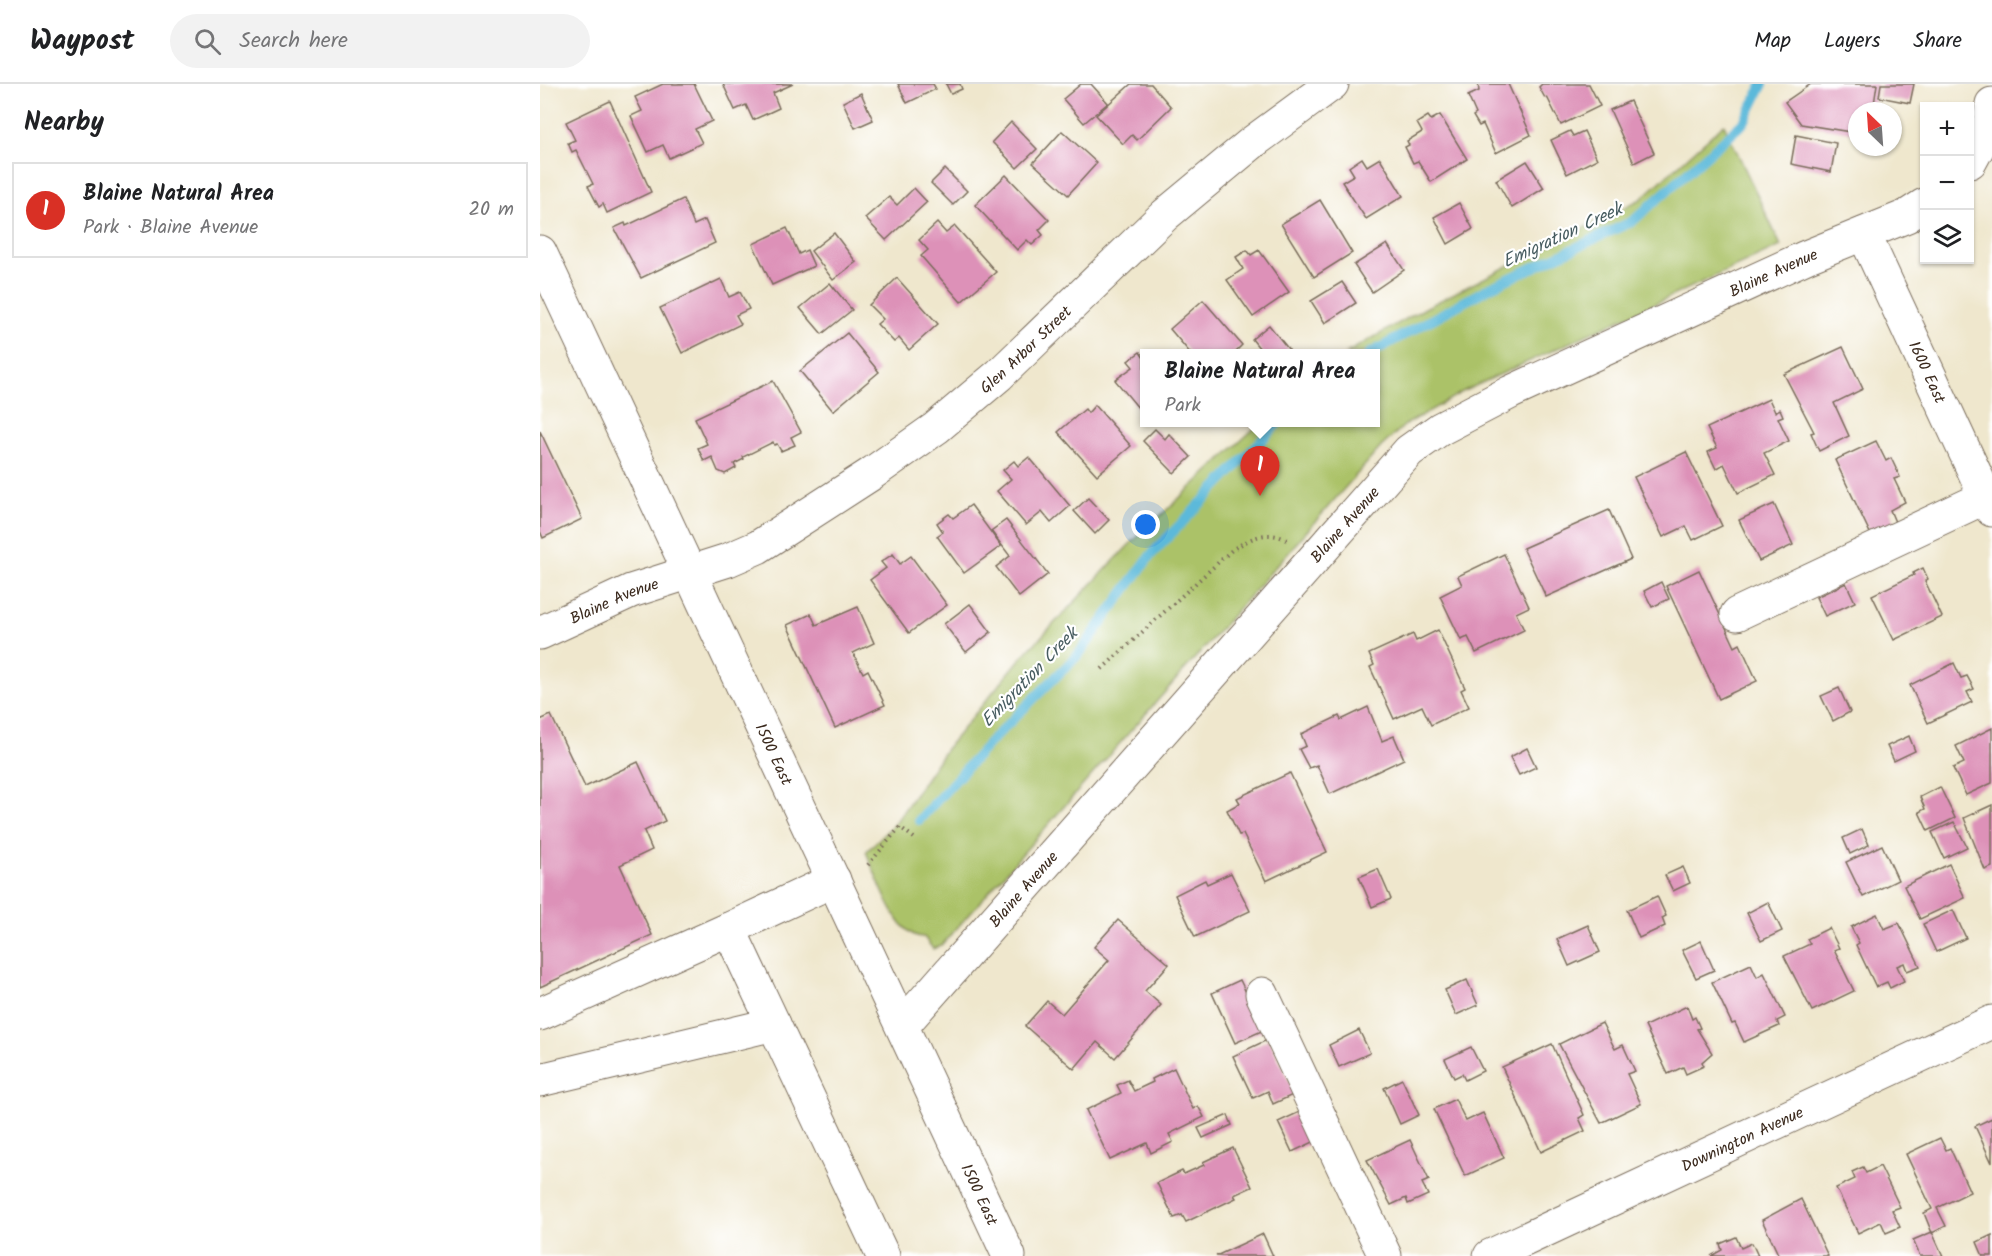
<!DOCTYPE html>
<meta charset="utf-8">
<style>
body{margin:0;font-family:Kalam,sans-serif;background:#f2f2f2;color:#202124}
.controls{position:absolute;right:18px;top:18px;display:grid;overflow:hidden;border-radius:0px;box-shadow:0 2px 4px #0004}
.controls button{width:54px;height:54px;display:grid;place-items:center;padding:0;border:0;border-bottom:2px solid #e0e0e0;background:#fff;color:#202124;font:30px sans-serif}
.compass{position:absolute;left:1308px;top:18px;width:54px;height:54px;border-radius:50%;background:#fff;box-shadow:0 2px 4px #0004;rotate:335deg}
.you{position:absolute;left:606px;top:441px;width:21px;height:21px;margin:-15px;border:4px solid #fff;border-radius:50%;background:#1a73e8;box-shadow:0 0 0 9px #1a73e833}
.badge{display:grid;place-items:center;width:39px;height:39px;border-radius:50%;background:#d93025;color:#fff;font-size:20px;font-weight:700}
.pin{position:absolute;translate:-50% -50px;filter:drop-shadow(0 2px 3px #0008)}
.pin::after{content:'';position:absolute;top:32px;width:21px;height:18px;background:inherit;clip-path:polygon(0 0,100% 0,50% 100%)}
.popup{position:absolute;left:600px;top:265px;width:240px;height:78px;box-sizing:border-box;display:grid;place-content:center;border-radius:0px;background:#fff;filter:drop-shadow(0 2px 4px #0005);font-size:20px;white-space:nowrap;color:#757577}
.popup b{font-size:22px;color:#202124}
.popup::after{content:'';position:absolute;left:50%;top:100%;margin-left:-12px;border:12px solid transparent;border-top-color:#fff}
.list{margin:0;padding:0;list-style:none}
h2{display:flex;justify-content:space-between;align-items:center;height:78px;margin:0;padding:0 24px;font-size:26px}
h2 small{font-size:20px;font-weight:400;color:#757577}
.list li{display:grid;grid-template-columns:39px 1fr auto;gap:18px;align-items:center;box-sizing:border-box;height:96px;margin:0 12px 12px;padding:0 12px;border:2px solid #e0e0e0;border-radius:0px}
.list b{display:block;font-size:22px;white-space:nowrap}
.list p{margin:0;font-size:20px;white-space:nowrap;color:#757577}
.list em{font-size:20px;font-style:normal;color:#757577}
.icon{flex:none;width:33px;height:33px;fill:none;stroke:currentColor;stroke-width:2;stroke-linecap:round;stroke-linejoin:round}
.map{position:relative;flex:none;width:1452px;height:1172px;overflow:hidden}
header{display:flex;align-items:center;gap:36px;box-sizing:border-box;height:84px;padding:0 30px;background:#fff;border-bottom:2px solid #e0e0e0}
header strong{font-size:28px}
nav{display:flex;gap:33px;margin-inline-start:auto;font-size:21px}
.search{width:420px;height:54px;background:#f2f2f2;display:flex;align-items:center;gap:15px;box-sizing:border-box;padding:0 21px;border-radius:33px;color:#757577;font-size:22px}
main{display:flex}
aside{flex:1;background:#fff}
.map>svg:first-child{display:block}
.green{fill:#abc267;stroke:#737642;stroke-width:1.5}
.lines{fill:none;stroke-linecap:round;stroke-linejoin:round}
.stream{stroke:#5cb9da;stroke-width:10}
.building{fill:#dd91b8}
.minor-casing{stroke:#7a6c5b;stroke-width:35}
.path{stroke:#7a6c5b;stroke-width:4;stroke-dasharray:1.5 4.5;stroke-linecap:butt}
.minor{stroke:#fff;stroke-width:33}
.labels{text-anchor:middle;stroke-width:4.5;stroke-linejoin:round;paint-order:stroke}
.street-label{font-size:16px;fill:#3b2a1e;stroke:#fff}
.water-label{font-size:18px;font-style:italic;fill:#475c60;stroke:#fff}
</style>
<header>
<strong>Waypost</strong>
<div class="search"><svg class="icon" aria-label="search" viewBox="0 0 24 24"><circle cx="10" cy="10" r="6"/><path d="M15 15l6 6"/></svg>Search here</div>
<nav><a>Map</a><a>Layers</a><a>Share</a></nav>
</header>
<main>
<aside>
<h2>Nearby<small></small></h2>
<ul class="list">
<li><span class="badge">1</span><div><b>Blaine Natural Area</b><p>Park · Blaine Avenue</p></div><em>20 m</em></li>
</ul>
</aside>
<div class="map">
<svg width="1452" height="1172" viewBox="0 0 1452 1172">
<rect width="100%" height="100%" fill="#fff"/>
<filter id="ink" filterUnits="userSpaceOnUse"><feTurbulence type="fractalNoise" baseFrequency=".0167" numOctaves="2"/><feDisplacementMap in="SourceGraphic" scale="12" xChannelSelector="R" yChannelSelector="G"/><feConvolveMatrix kernelMatrix="1 2 1 2 8 2 1 2 1" color-interpolation-filters="sRGB"/></filter>
<filter id="wash" filterUnits="userSpaceOnUse"><feTurbulence type="fractalNoise" baseFrequency=".008" numOctaves="4" result="noise"/><feDisplacementMap in="SourceGraphic" scale="24" xChannelSelector="R" yChannelSelector="G"/><feGaussianBlur stdDeviation="1.35" result="paint"/><feColorMatrix in="noise" values="0 0 0 0 0 0 0 0 0 0 0 0 0 0 0 0 0 1.4 0 .05"/><feComposite in="paint" operator="in"/></filter>
<g filter="url(#wash)">
<rect width="100%" height="100%" fill="#efe7cd"/>
<path class="green" d="M1184 40 1241 162 924 307 865 341 841 363 403 860 393 865 384 853C355 854 337 791 326 768L356 738 406 665 481 574 589 461 720 339 836 338V270L806 269 887 223 1101 115Z"/>
<g class="lines">
<g class="stream">
<path d="M829 270 949 204 1093 137 1204 38 1223 0"/>
<path d="M379 736 452 656 539 570 610 472 739 338"/>
</g>
</g>
<g id="blocks">
<g class="building">
<path d="M123 0H154L172 37 155 45 162 59 129 74 123 61 108 68 91 32 102 27 95 13Z"/>
<path d="M183 0H253L233 9 239 24 213 36 206 21 195 26Z"/>
<path d="M358 0H393L396 5 367 19Z"/>
<path d="M406 0H420L422 5 411 10Z"/>
<path d="M541 0H551L568 19 544 39 523 15Z"/>
<path d="M591 0H611L631 23 597 56 592 51 583 60 556 31Z"/>
<path d="M968 0 991 51 956 69 943 40 939 42 933 32 936 30 928 12 939 7 938 0Z"/>
<path d="M1002 0H1049L1060 22 1021 41 1007 13 1005 14 999 3Z"/>
<path d="M1271 0H1337L1333 27H1317V49L1261 40 1245 18Z"/>
<path d="M1341 0H1374L1370 19 1339 13Z"/>
<path d="M321 9 333 36 315 44 303 18Z"/>
<path d="M70 17 111 108 67 129 63 120 59 123 48 102 53 100 36 66 32 68 28 59 35 56 26 38Z"/>
<path d="M1090 17 1114 69 1094 79 1070 26Z"/>
<path d="M900 31 927 75 891 98 878 77 873 79 865 63 869 61 867 57 882 48 877 39 888 32 891 36Z"/>
<path d="M471 38 497 65 477 84 452 58Z"/>
<path d="M522 47 557 79 528 111 493 79Z"/>
<path d="M1030 47 1033 52 1044 47 1057 75 1027 90 1011 56Z"/>
<path d="M1256 51 1296 59 1291 88 1251 80Z"/>
<path d="M822 74 827 82 840 74 863 112 826 135 802 98 814 91 809 83Z"/>
<path d="M987 77 1004 104 972 124 956 96Z"/>
<path d="M405 85 427 107 413 121 391 99Z"/>
<path d="M466 91 509 136 499 146 503 151 492 161 487 156 477 166 435 121Z"/>
<path d="M374 104 387 118 346 156 325 134 349 113 357 121Z"/>
<path d="M143 115 154 141 165 136 175 159 101 194 74 144 85 139 86 142Z"/>
<path d="M780 116 812 169 774 193 741 140Z"/>
<path d="M919 119 933 145 908 160 894 133Z"/>
<path d="M397 139 406 149 415 142 456 188 421 218 381 172 388 166 379 156Z"/>
<path d="M247 144 259 170 267 166 274 182 232 201 213 160Z"/>
<path d="M294 149 316 178 293 196 271 167Z"/>
<path d="M847 160 864 186 832 208 814 181Z"/>
<path d="M707 166 711 171 719 166 749 208 713 233 687 196 703 185 696 173Z"/>
<path d="M357 194 398 240 369 266 359 254 354 258 337 240 343 235 329 221Z"/>
<path d="M181 195 189 213 200 208 209 225 196 231 201 240 142 269 120 224Z"/>
<path d="M802 198 816 219 785 239 771 217Z"/>
<path d="M290 199 312 226 282 250 260 224Z"/>
<path d="M663 216 702 261 693 270H651L630 245Z"/>
<path d="M729 241 749 266 744 270H724L712 255Z"/>
<path d="M307 249 339 288 293 327 260 287Z"/>
<path d="M1303 263 1323 305 1294 319 1309 352 1279 367 1271 349 1274 348 1244 290Z"/>
<path d="M600 268 604 274V331L575 296 593 283 588 277Z"/>
<path d="M233 297 261 348 251 353 255 361 241 367 237 360 234 361 233 358 203 373 204 375 194 380 196 384 185 390 178 387 172 373 164 377 158 364 167 360 155 334Z"/>
<path d="M1229 315 1235 328 1240 325 1243 332 1238 334 1249 357 1224 369 1235 391 1198 409 1184 380 1176 385 1168 368 1177 364 1167 344Z"/>
<path d="M555 321 591 362 557 391 518 348 545 325 548 329Z"/>
<path d="M615 345 625 355 629 350 651 373 634 389 603 357Z"/>
<path d="M0 347 42 435 3 454 0 447Z"/>
<path d="M1336 357 1346 377 1351 374 1360 393 1354 395 1365 418 1350 426 1355 438 1330 449 1295 376Z"/>
<path d="M1146 368 1182 442 1153 456 1146 442 1123 453 1094 393Z"/>
<path d="M489 373 530 422 511 439 502 428 486 441 457 407 471 395 463 386 474 377 478 382Z"/>
<path d="M548 414 569 436 555 450 534 427Z"/>
<path d="M1234 420 1253 461 1219 477 1199 436Z"/>
<path d="M431 421 461 462 424 489 397 452 403 448 397 439 409 430 413 434Z"/>
<path d="M1069 426 1091 475 1006 513 983 464Z"/>
<path d="M466 436 508 490 479 513 456 483 470 472 451 447Z"/>
<path d="M353 470 360 480 371 472 407 521 369 549 330 496 346 484 341 478Z"/>
<path d="M964 470 989 523 976 529 984 546 936 569 928 553 921 556 900 512 922 501 918 492Z"/>
<path d="M1383 484 1388 495 1385 497 1402 533 1354 556 1332 511 1374 491 1373 489Z"/>
<path d="M1159 486 1195 563 1200 560 1217 597 1179 615 1126 502Z"/>
<path d="M1121 498 1129 515 1112 523 1104 507Z"/>
<path d="M1306 499 1315 518 1285 532 1276 513Z"/>
<path d="M430 520 451 548 426 568 404 540Z"/>
<path d="M318 523 334 559 313 569 323 589 328 586 345 621 295 644 247 541 271 530 276 541Z"/>
<path d="M898 546 925 604 921 606 929 623 891 641 882 622 854 635 830 583 834 581 829 570 873 550 876 557Z"/>
<path d="M1414 579 1421 594 1427 592 1434 605 1427 608 1432 618 1388 639 1370 601Z"/>
<path d="M1299 604 1310 628 1293 637 1281 612Z"/>
<path d="M828 623 842 657 854 652 864 675 790 710 777 681 769 684 759 665 766 662 761 650 799 632 801 636Z"/>
<path d="M11 631 45 703 98 678 125 737 104 747 112 766 80 781 112 851 0 903V636Z"/>
<path d="M1452 644V699L1426 711 1413 684 1424 679 1416 662Z"/>
<path d="M1369 652 1375 667 1354 677 1347 662Z"/>
<path d="M987 664 996 683 979 691 970 673Z"/>
<path d="M750 689 787 768 726 797 703 750 699 751 687 726 700 719 697 714Z"/>
<path d="M1400 703 1415 734 1388 747 1379 728 1385 725 1380 713Z"/>
<path d="M1452 721V783L1445 786 1424 734Z"/>
<path d="M1414 738 1427 763 1404 774 1392 748Z"/>
<path d="M1322 745 1329 761 1310 770 1303 754Z"/>
<path d="M1342 761 1358 796 1323 813 1306 778Z"/>
<path d="M1409 780 1425 814 1380 835 1364 802Z"/>
<path d="M1143 783 1150 799 1133 807 1125 791Z"/>
<path d="M838 785 851 815 832 823 819 793Z"/>
<path d="M691 789 710 827 655 853 635 811 665 796 667 800Z"/>
<path d="M1117 812 1126 832 1122 834 1125 842 1099 854 1087 826Z"/>
<path d="M1228 818 1242 847 1221 857 1207 829Z"/>
<path d="M1413 826 1426 854 1396 868 1383 840Z"/>
<path d="M1337 830 1344 845 1359 839 1380 882 1367 887 1364 879 1357 882 1364 897 1350 904 1347 898 1336 903 1316 861 1319 859 1311 843Z"/>
<path d="M578 836 629 880 605 907 621 921 575 974 557 958 534 985 485 942 507 917 522 930 569 876 554 863Z"/>
<path d="M1048 841 1060 868 1029 882 1017 855Z"/>
<path d="M1289 844 1299 864 1294 866 1314 907 1272 927 1244 872 1270 860 1267 855Z"/>
<path d="M1161 857 1174 886 1156 894 1142 866Z"/>
<path d="M1211 880 1217 893 1224 889 1245 933 1237 937 1239 942 1204 958 1195 939 1192 940 1172 898Z"/>
<path d="M700 896 724 946 695 959 672 909Z"/>
<path d="M927 896 938 921 916 931 905 906Z"/>
<path d="M1147 922 1152 935 1155 933 1160 944 1157 945 1172 969 1162 978 1164 982 1146 990 1143 983 1128 990 1105 942Z"/>
<path d="M1062 939 1075 965 1083 961 1095 987 1087 990 1101 1020 1061 1039 1019 960Z"/>
<path d="M819 946 830 969 799 983 789 961Z"/>
<path d="M729 955 755 1010 733 1020 728 1007 713 1014 693 972Z"/>
<path d="M1012 960 1044 1031 1039 1034 1045 1047 1001 1068 962 983Z"/>
<path d="M931 963 943 987 925 996 922 990 914 994 905 975Z"/>
<path d="M634 984 653 1025 658 1022 664 1033 629 1050 633 1058 611 1069 607 1059 570 1076 546 1026 581 1009 577 1001 588 996 594 1007 613 998 612 995Z"/>
<path d="M862 995 879 1031 860 1040 844 1004Z"/>
<path d="M915 1015 926 1037 943 1029 964 1074 925 1092 894 1025Z"/>
<path d="M766 1025 780 1055 752 1068 738 1038Z"/>
<path d="M688 1031 692 1041 663 1054 658 1044Z"/>
<path d="M1452 1034V1079L1435 1042Z"/>
<path d="M1400 1054 1406 1066 1410 1064 1430 1108 1397 1124 1406 1142 1392 1149 1384 1129 1392 1125 1366 1070Z"/>
<path d="M870 1056 889 1096 882 1099 888 1111 868 1120 866 1114 851 1121 827 1076Z"/>
<path d="M693 1064 712 1103 694 1111 696 1114 646 1138 642 1131 634 1134 617 1099 642 1087 644 1090 664 1081 663 1078Z"/>
<path d="M1340 1082 1360 1123 1352 1126 1360 1143 1346 1149 1341 1138 1318 1149 1296 1104 1315 1095 1312 1088 1323 1083 1326 1089Z"/>
<path d="M1261 1115 1288 1172H1239L1222 1136Z"/>
<path d="M1392 1148 1403 1172H1380L1373 1156Z"/>
<path d="M723 1150 733 1172H676Z"/>
<path d="M1452 1151V1172H1443L1437 1158Z"/>
<path d="M1196 1153 1201 1164 1212 1159 1218 1172H1171L1182 1166 1180 1160Z"/>
</g>
</g>
</g>
<g filter="url(#ink)">
<use href="#blocks" fill-opacity="0" stroke="#7a6c5b" stroke-width="1.5"/>
<g class="lines">
<defs>
<g id="minor">
<path d="M1430 78 1448 45 1452 20"/>
<path id="s1" d="M1324 150 1452 426"/>
<path id="s2" d="M0 168 469 1172"/>
<path d="M1197 530 1452 410"/>
<path id="s3" d="M0 549 91 507 188 476 218 463 331 390 396 344 459 291 625 131 713 58 792 0"/>
<path d="M294 796 189 845 343 1172"/>
<path d="M722 910 845 1172"/>
<path d="M0 930 189 845"/>
<path id="s4" d="M362 942 869 367 900 345 971 308 1266 173 1367 132 1384 121"/>
<path d="M0 996 234 940"/>
<path id="s5" d="M950 1172 1452 938"/>
</g>
</defs>
<use href="#minor" class="minor-casing"/>
<g class="path">
<path d="M562 585 693 465C712 454 726 445 747 456"/>
<path d="M328 781 360 743 374 754"/>
</g>
<use href="#minor" class="minor"/>
</g>
</g>
<g class="labels">
<g class="street-label">
<text dy="6" stroke="none"><textPath href="#s4" startOffset="1173">Blaine Avenue</textPath></text>
<text dy="6" stroke="none"><textPath href="#s3" startOffset="568">Glen Arbor Street</textPath></text>
<text dy="6" stroke="none"><textPath href="#s1" startOffset="152">1600 East</textPath></text>
<text dy="6" stroke="none"><textPath href="#s4" startOffset="669">Blaine Avenue</textPath></text>
<text dy="6" stroke="none"><textPath href="#s3" startOffset="81">Blaine Avenue</textPath></text>
<text dy="6" stroke="none"><textPath href="#s2" startOffset="554">1500 East</textPath></text>
<text dy="6" stroke="none"><textPath href="#s4" startOffset="183">Blaine Avenue</textPath></text>
<text dy="6" stroke="none"><textPath href="#s5" startOffset="278">Downington Avenue</textPath></text>
<text dy="6" stroke="none"><textPath href="#s2" startOffset="1040">1500 East</textPath></text>
</g>
<g class="water-label">
<text transform="translate(1022 151) rotate(-25)" y="6">Emigration Creek</text>
<text transform="translate(489 593) rotate(-46)" y="6">Emigration Creek</text>
</g>
</g>
</svg>
<div class="controls">
<button>+</button>
<button>−</button>
<button><svg class="icon" aria-label="layers" viewBox="0 0 24 24"><path d="M12 4l9 5-9 5-9-5zM3 14l9 5 9-5"/></svg></button>
</div>
<svg class="compass" viewBox="-18 -18 36 36"><path d="M0-13l5 13h-10z" fill="#e53935"/><path d="M0 13l5-13h-10z" fill="#757577"/></svg>
<div class="you"></div>
<div class="pin badge" style="left:720px;top:412px">1</div>
<div class="popup"><b>Blaine Natural Area</b>Park</div>
</div>
</main>
